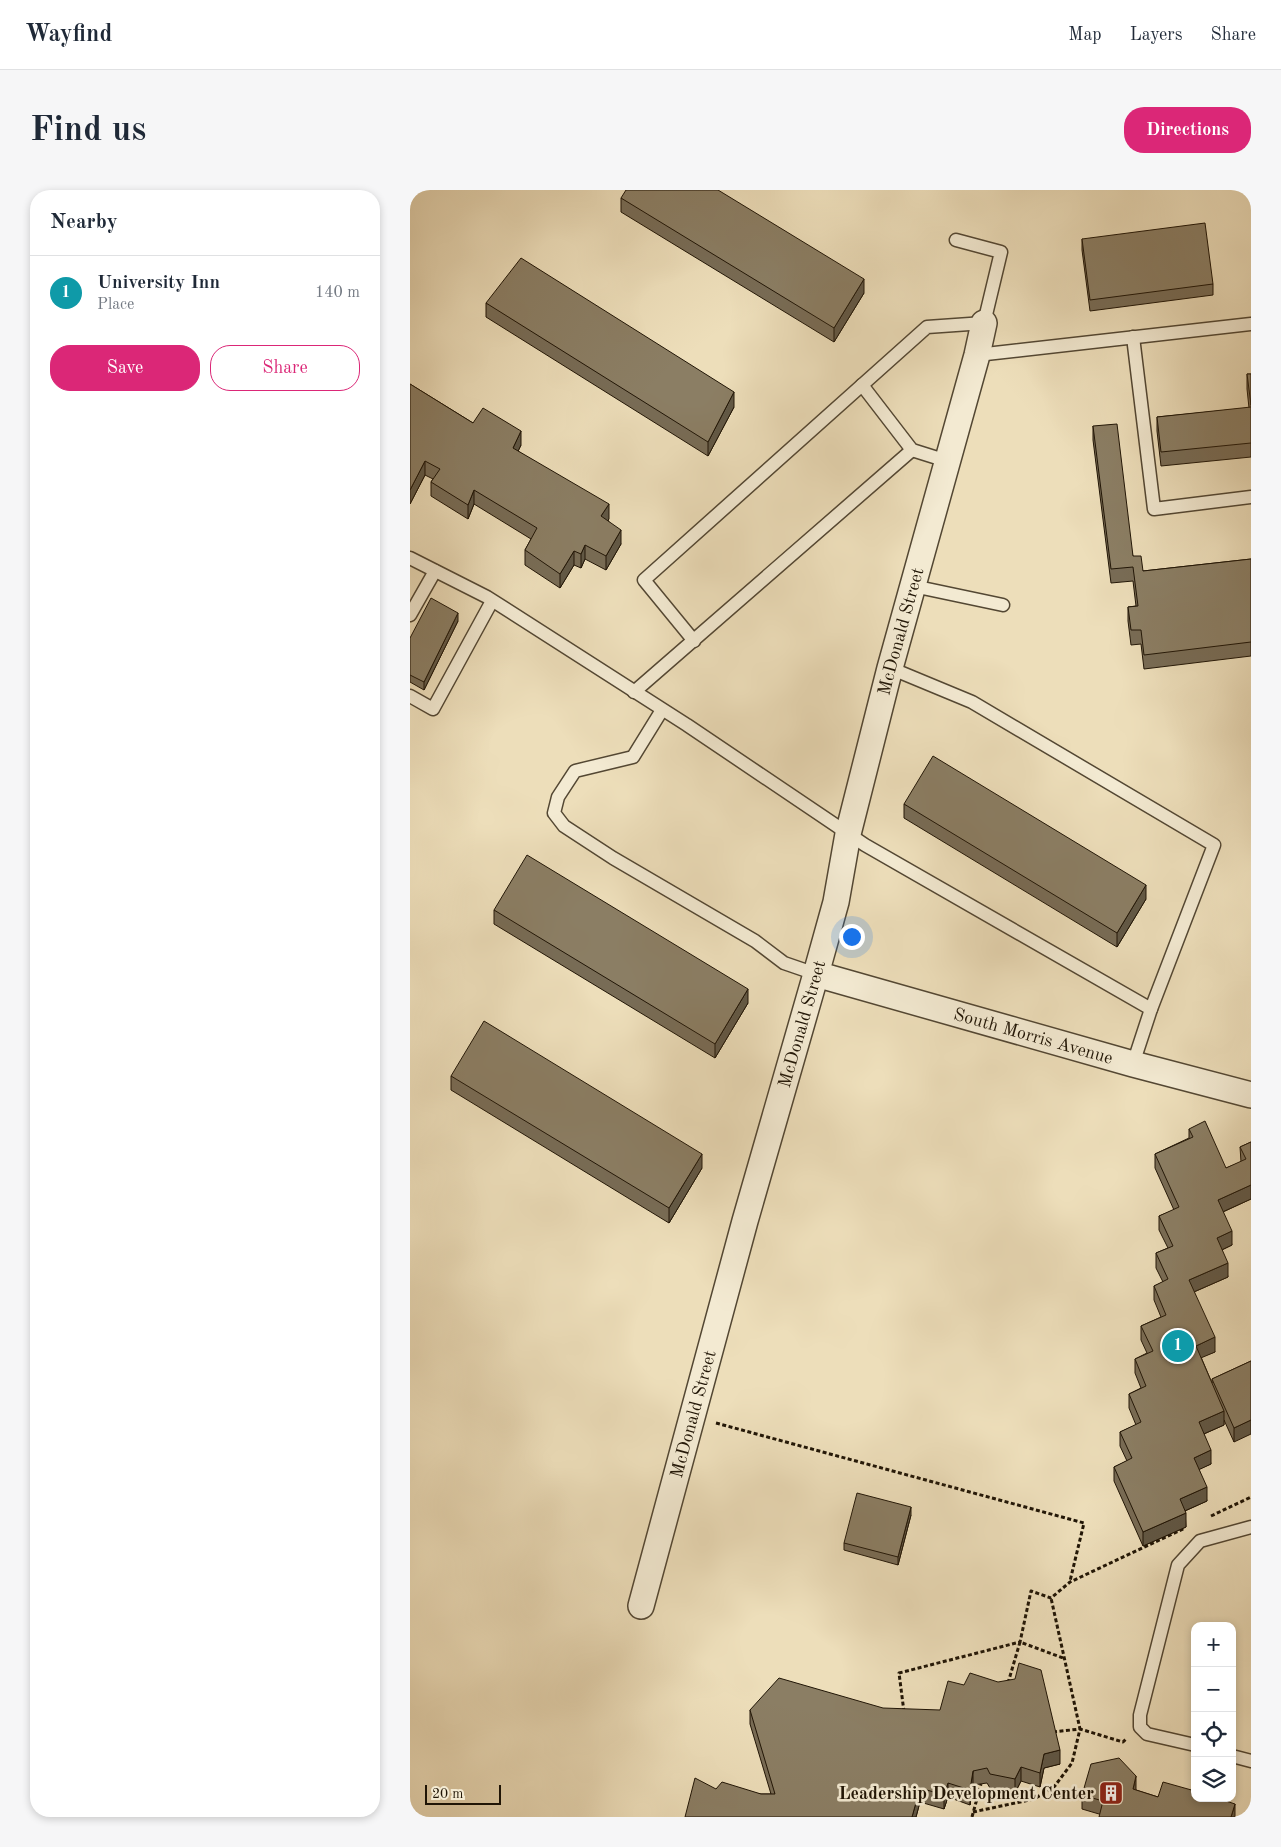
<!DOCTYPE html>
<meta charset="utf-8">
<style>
body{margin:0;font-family:"Old Standard TT",serif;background:#f6f6f7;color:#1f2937}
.controls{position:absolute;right:15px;bottom:15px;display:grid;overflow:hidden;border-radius:10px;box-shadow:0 2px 8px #0003}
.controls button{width:45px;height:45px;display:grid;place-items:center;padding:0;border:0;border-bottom:1px solid #e0e1e3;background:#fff;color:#1f2937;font:25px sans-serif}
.scale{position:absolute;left:15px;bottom:12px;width:76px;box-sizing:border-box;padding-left:5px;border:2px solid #201506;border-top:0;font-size:14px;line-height:18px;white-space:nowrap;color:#201506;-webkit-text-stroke:4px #f3ead2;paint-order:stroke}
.you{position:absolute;left:441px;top:746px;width:18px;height:18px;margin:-12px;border:4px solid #fff;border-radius:50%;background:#1a73e8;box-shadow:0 0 0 8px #1a73e833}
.badge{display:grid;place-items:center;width:32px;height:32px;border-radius:50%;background:#db2777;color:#fff;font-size:16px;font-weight:700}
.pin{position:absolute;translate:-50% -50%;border:2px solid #fff;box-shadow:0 1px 5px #0006}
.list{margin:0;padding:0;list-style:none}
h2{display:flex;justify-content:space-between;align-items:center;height:65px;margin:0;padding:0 20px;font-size:21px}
h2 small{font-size:16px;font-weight:400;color:#747a83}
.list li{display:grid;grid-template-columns:32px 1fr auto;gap:15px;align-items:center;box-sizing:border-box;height:75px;padding:0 20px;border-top:1px solid #e0e1e3}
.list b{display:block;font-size:19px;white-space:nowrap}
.list p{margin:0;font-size:16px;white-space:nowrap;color:#747a83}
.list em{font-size:16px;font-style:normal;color:#747a83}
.actions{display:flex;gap:10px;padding:15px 20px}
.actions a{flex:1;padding:11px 0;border:1px solid #db2777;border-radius:20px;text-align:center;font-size:18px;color:#db2777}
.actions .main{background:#db2777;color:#fff}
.icon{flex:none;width:28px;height:28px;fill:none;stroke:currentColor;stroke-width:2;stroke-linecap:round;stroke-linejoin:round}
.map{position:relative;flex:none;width:841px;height:1627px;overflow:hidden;border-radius:20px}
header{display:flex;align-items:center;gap:30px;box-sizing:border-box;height:70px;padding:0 25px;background:#fff;border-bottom:1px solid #e0e1e3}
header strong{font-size:24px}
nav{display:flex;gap:28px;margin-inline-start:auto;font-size:18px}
.intro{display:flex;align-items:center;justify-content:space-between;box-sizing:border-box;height:120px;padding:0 30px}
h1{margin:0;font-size:35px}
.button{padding:12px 22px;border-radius:20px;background:#db2777;color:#fff;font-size:18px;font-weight:700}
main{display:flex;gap:30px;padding:0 30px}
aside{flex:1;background:#fff;border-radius:20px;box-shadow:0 2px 8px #0003}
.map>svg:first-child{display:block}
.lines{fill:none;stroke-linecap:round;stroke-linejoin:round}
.service-casing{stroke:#534733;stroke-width:15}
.minor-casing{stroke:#534733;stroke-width:28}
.path{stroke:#201506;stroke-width:3;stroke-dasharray:4 2.5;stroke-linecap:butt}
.service{stroke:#f3ead2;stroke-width:12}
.minor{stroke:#f3ead2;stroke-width:25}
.wall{fill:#786c56;stroke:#201506}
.shaded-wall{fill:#615846;stroke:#201506}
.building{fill:#8b7e64;stroke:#201506}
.labels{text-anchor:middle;stroke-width:5;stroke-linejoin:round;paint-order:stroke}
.street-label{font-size:18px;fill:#201506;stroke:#f3ead2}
.poi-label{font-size:18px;font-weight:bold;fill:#201506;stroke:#f3ead2;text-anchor:end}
</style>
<header>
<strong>Wayfind</strong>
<nav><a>Map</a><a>Layers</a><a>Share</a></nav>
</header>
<div class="intro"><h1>Find us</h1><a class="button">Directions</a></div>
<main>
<aside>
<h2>Nearby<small></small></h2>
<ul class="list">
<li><span class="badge" style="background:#0f9aa8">1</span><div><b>University Inn</b><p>Place</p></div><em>140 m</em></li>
</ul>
<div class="actions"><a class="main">Save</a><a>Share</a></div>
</aside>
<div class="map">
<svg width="841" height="1627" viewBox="0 0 841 1627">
<rect width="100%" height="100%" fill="#eddeba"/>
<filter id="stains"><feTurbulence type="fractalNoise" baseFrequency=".004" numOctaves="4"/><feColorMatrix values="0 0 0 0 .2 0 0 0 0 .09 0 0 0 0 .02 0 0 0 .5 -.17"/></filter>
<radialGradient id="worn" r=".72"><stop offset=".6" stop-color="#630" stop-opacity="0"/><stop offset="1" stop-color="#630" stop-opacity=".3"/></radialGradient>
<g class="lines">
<defs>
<g id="service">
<path d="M723 147 744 319 841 307"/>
<path d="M567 165 841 134"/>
<path d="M452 195 502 260 537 271"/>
<path d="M0 368 77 407 277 535 455 655 741 819"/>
<path d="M503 396 593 415"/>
<path d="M0 425 25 381"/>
<path d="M284 451 234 390 517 137 574 133 591 62 546 50"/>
<path d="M480 478 562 512 804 655 741 819 723 874"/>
<path d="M224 502 502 260"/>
<path d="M0 506 23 519 82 411"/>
<path d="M252 520 223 567 165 581 148 607 144 623 154 636 203 668 345 751 374 773 406 784"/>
<path d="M785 1555 737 1544 730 1537V1525L768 1375 790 1351 841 1337"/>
<path d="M822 1566 841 1571"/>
</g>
<g id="minor">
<path id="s1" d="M406 784 723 874 841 905"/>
<path id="s2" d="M231 1416 335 1031 406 784 426 712 438 644 480 478 567 165 574 133"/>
</g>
</defs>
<use href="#service" class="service-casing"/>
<use href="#minor" class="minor-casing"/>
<g class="path">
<path d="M306 1233 674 1333 660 1391"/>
<path d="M801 1326 841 1307"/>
<path d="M598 1493 610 1452 653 1468"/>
<path d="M494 1522 489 1483 610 1452 621 1401 641 1408 660 1392 775 1338"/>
<path d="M643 1542 670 1539 713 1552 716 1549"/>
<path d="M563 1622 624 1609 644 1597 662 1573 670 1539 641 1408"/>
<path d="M562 1627 571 1594"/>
</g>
<use href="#service" class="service"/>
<use href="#minor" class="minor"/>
</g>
<g class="wall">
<path d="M211 8 454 103 424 152 211 22Z"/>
<path d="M672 49 803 94V105L680 121 672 60Z"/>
<path d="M76 113 324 217 298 266 76 127Z"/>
<path d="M837 184H841V267L751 276 747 241V227L839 218 837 199Z"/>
<path d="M0 194 63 233 111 255 108 261 199 329 198 330 211 354 196 380 175 369 171 378 164 375 150 398 115 375V360L121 349 64 314 58 329 21 306V292L23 289 15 285 0 314Z"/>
<path d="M683 236 723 366 733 381 841 369V466L734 479 731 454 721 455 718 431V417L726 416 723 391 701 393 683 250Z"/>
<path d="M48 431 14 500 0 492V448Z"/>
<path d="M494 614 736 709 707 757 494 628Z"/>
<path d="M84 720 338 813 305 868 84 734Z"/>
<path d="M41 886 292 978 259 1033 41 900Z"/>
<path d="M779 939 816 978 831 972 830 957 841 952V1009L813 1022 822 1055 812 1060 818 1087 784 1102 805 1162 791 1167 802 1193V1189L841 1171 824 1252 814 1230V1235L794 1244 801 1274 789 1279 797 1311 775 1321 776 1337 733 1356 704 1291V1277L717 1271 710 1256V1242L726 1235 719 1218V1204L731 1198 725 1183V1169L737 1163 731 1150V1136L751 1127 744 1110V1096L753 1092 746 1078V1063L758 1058 749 1040V1026L764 1020 745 978V964L779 948Z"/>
<path d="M501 1325 488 1375 434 1360V1353Z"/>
<path d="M340 1520 650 1574 634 1578 630 1597 611 1591 605 1603 580 1598 577 1593 563 1595 560 1615 538 1607 534 1619 510 1612 506 1627 306 1599 351 1604H361L340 1534Z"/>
<path d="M726 1600 748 1607 825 1627 689 1624 672 1619V1605Z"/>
</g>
<g class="shaded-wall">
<path d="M454 89V103L424 152V138Z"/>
<path d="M324 202V217L298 266V252Z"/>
<path d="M111 241V255L103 272V258Z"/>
<path d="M15 271V285L0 314V300Z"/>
<path d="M64 300V314L58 329V315Z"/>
<path d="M199 314V329L191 340V326Z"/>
<path d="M211 340V354L196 380V366Z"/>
<path d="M175 355V369L171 378V364Z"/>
<path d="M164 361V375L150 398V384Z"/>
<path d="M48 423V431L14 500V492Z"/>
<path d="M736 695V709L707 757V743Z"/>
<path d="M338 799V813L305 868V854Z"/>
<path d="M292 964V978L259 1033V1018Z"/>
<path d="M841 995V1009L808 1024V1010Z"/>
<path d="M822 1041V1055L807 1062V1048Z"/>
<path d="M818 1073V1087L779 1104V1090Z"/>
<path d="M805 1147V1162L786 1170V1156Z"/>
<path d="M814 1221V1235L789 1246V1232Z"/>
<path d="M841 1230V1244L824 1252V1238Z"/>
<path d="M801 1260V1274L784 1282V1268Z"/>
<path d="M797 1297V1311L770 1323V1309Z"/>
<path d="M501 1317V1325L488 1375V1367Z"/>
<path d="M776 1323V1337L733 1356V1342Z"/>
<path d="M650 1560V1574L634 1578 630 1597V1583L634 1564Z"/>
<path d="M611 1577V1591L605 1603V1589Z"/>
<path d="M563 1581V1595L560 1615V1600Z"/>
<path d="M726 1586V1600L723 1613V1599Z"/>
<path d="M538 1593V1607L534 1619V1605Z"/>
<path d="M510 1598V1612L506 1627H502Z"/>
<path d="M825 1614V1627H821Z"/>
</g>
<g class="building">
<path d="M216 0H308L454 89 424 138 211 8Z"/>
<path d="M795 33 803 94 680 110 672 49Z"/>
<path d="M111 68 324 202 298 252 76 113Z"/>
<path d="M837 184H841V215Z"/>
<path d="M0 194 63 233 73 218 111 241 103 258 199 314 191 326 211 340 196 366 175 355 171 364 164 361 150 384 115 360 127 338 64 300 58 315 21 292 30 279 15 271 0 300Z"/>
<path d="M841 217V253L751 262 747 227Z"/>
<path d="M707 234 723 366H731L733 381 841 369V452L734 465 731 440H721L718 417 728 416 723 377 701 379 683 236Z"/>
<path d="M21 408 48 423 14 492 0 485V448Z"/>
<path d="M523 566 736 695 707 743 494 614Z"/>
<path d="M117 665 338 799 305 854 84 720Z"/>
<path d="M74 831 292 964 259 1018 41 886Z"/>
<path d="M795 931 816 978 836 969 830 957 841 952V995L808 1010 822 1041 807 1048 818 1073 779 1090 805 1147 786 1156 814 1221 789 1232 801 1260 784 1268 797 1297 770 1309 776 1323 733 1342 704 1277 722 1268 710 1242 731 1232 719 1204 736 1196 725 1169 743 1161 731 1136 756 1125 744 1096 758 1089 746 1063 763 1056 749 1026 769 1017 745 964 783 947 779 939Z"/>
<path d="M841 1171V1230L824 1238 802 1189Z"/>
<path d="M447 1303 501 1317 488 1367 434 1353Z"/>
<path d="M609 1473 631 1480 650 1560 634 1564 630 1583 611 1577 605 1589 580 1584 577 1578 563 1581 560 1600 538 1593 534 1605 510 1598 502 1627H275L285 1588 306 1599 312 1592 351 1604H365L340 1520 369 1488 473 1518 530 1520 538 1491 554 1495 560 1483 588 1492 605 1489Z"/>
<path d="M709 1568 726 1586 723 1599 748 1607 753 1592 785 1601V1608H807L825 1614 821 1627H689L693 1611 672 1605 681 1574Z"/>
</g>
<defs>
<symbol id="building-square" viewBox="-11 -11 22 22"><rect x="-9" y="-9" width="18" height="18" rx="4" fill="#8f2418" stroke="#f3ead2"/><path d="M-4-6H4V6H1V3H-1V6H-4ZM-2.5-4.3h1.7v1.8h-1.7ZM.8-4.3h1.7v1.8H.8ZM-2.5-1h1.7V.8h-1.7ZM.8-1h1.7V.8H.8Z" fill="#fff"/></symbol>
</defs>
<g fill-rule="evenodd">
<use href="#building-square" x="687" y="1589" width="28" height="28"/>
</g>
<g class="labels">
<g class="street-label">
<text dy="6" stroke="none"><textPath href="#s2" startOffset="1009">McDonald Street</textPath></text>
<text dy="6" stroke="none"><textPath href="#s2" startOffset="604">McDonald Street</textPath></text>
<text dy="6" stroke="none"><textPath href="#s1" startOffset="226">South Morris Avenue</textPath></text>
<text dy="6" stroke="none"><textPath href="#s2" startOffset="199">McDonald Street</textPath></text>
</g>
<g class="poi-label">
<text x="684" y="1609">Leadership Development Center</text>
</g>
</g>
<rect width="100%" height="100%" filter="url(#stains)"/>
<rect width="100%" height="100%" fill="url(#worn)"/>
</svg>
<div class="controls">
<button>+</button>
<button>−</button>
<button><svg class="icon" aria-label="locate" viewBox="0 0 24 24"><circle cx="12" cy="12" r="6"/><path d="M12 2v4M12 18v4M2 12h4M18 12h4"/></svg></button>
<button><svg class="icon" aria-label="layers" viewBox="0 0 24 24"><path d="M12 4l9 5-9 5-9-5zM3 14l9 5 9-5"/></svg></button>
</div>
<div class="scale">20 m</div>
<div class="you"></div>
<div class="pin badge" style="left:768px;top:1156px;background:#0f9aa8">1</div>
</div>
</main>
